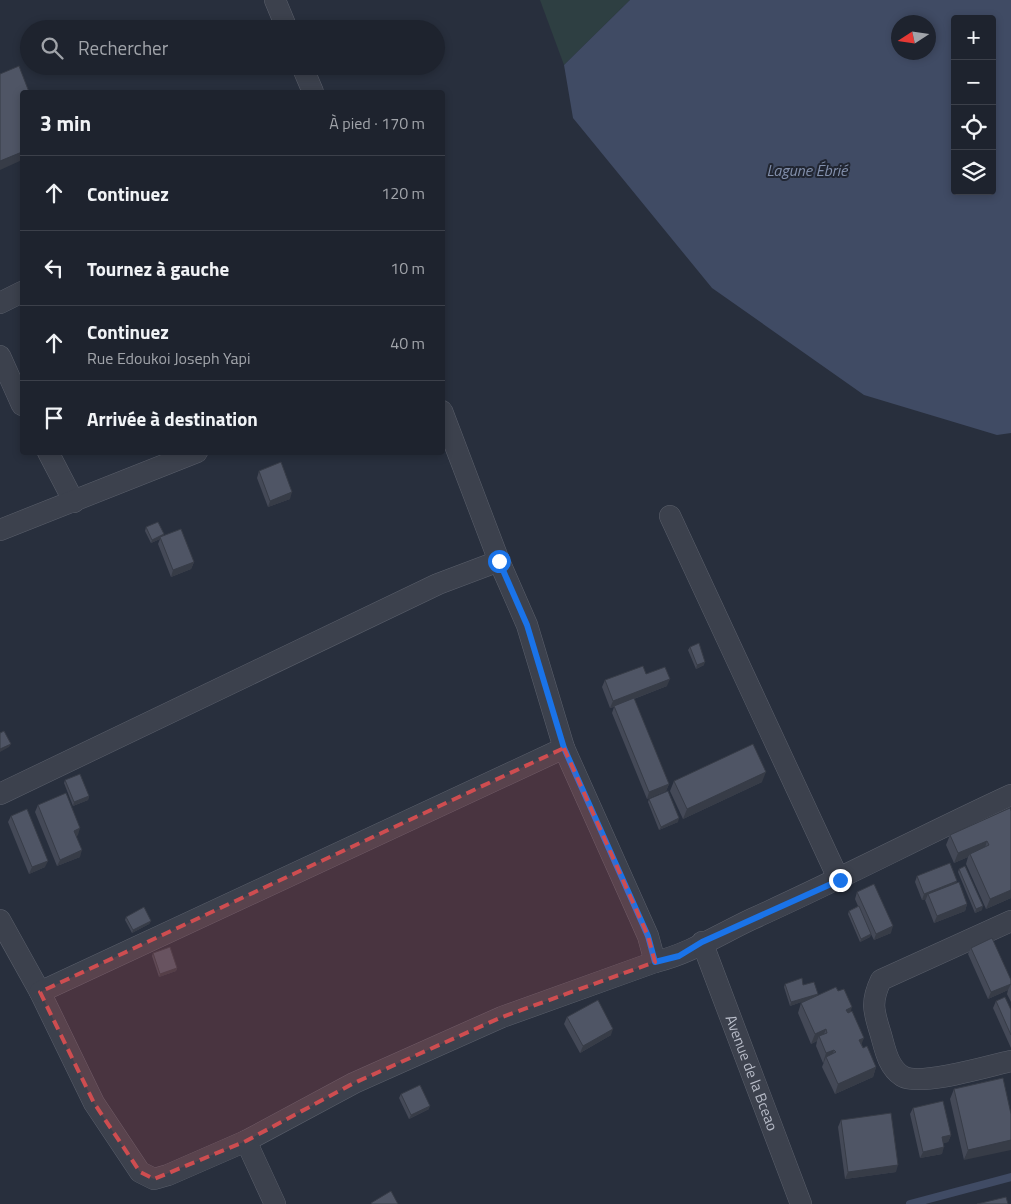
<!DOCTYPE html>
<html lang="fr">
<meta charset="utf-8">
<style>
body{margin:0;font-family:"Titillium Web",sans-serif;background:#262b36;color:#f1f3f6}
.controls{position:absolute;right:15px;top:15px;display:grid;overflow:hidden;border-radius:5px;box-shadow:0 2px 8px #0003}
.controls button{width:45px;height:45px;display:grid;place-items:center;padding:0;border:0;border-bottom:1px solid #3c404a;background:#1e232e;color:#f1f3f6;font:25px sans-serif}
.compass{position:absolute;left:891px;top:15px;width:45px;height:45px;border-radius:50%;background:#1e232e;box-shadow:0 2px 8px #0003;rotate:258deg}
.stop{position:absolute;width:15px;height:15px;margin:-11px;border:4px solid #1a73e8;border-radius:50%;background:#fff}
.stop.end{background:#1a73e8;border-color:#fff;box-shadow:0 1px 5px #0008}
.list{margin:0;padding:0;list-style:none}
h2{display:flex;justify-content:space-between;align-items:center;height:65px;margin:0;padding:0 20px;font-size:21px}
h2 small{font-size:16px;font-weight:400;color:#a1a4aa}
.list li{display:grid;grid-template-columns:32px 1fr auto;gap:15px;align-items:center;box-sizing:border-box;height:75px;padding:0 20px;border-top:1px solid #3c404a}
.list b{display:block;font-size:19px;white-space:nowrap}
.list p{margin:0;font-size:16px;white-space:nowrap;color:#a1a4aa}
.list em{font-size:16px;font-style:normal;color:#a1a4aa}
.icon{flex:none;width:28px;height:28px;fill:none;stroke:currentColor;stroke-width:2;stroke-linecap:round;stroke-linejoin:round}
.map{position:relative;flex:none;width:1011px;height:1204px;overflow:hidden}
.search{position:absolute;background:#1e232e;box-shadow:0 2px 8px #0003;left:20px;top:20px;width:425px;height:55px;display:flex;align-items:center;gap:12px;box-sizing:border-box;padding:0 18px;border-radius:28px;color:#a1a4aa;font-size:19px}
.panel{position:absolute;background:#1e232e;box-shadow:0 2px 8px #0003;left:20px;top:90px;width:425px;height:365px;border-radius:5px}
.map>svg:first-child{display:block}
.green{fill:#2e3f42}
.water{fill:#404b64;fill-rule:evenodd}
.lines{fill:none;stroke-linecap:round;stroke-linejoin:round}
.stream{stroke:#404b64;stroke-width:8}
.minor-casing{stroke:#5a5f6b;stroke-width:22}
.minor{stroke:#3c414d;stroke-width:21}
.wall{fill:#444957}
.shaded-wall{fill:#373c47}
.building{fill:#4f5565;stroke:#373c47}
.route{stroke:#1a73e8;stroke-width:6}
.marked{fill:#ce4d50;fill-opacity:0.2;stroke:#ce4d50;stroke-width:4;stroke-dasharray:10 6;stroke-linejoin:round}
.labels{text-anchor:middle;stroke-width:4;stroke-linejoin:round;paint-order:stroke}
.street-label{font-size:15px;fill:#b8bcc8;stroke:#212632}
.water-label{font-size:16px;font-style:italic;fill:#8390ac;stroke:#212632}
</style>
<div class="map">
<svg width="1011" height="1204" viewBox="0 0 1011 1204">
<rect width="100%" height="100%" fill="#282f3d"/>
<path class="green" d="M540 0H630L564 65Z"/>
<path class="water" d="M630 0H1011V433L997 435 864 395 712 288 573 118 564 65ZM955 19H992V191H955ZM898 22H928V52H898Z"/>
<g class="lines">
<path class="stream" d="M910 1204 1011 1177"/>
<defs>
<g id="minor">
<path d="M275 0 287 29"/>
<path d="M302 66 313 92"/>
<path d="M0 303 22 292"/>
<path d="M0 356 22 405"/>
<path d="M442 411 499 561 527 625 564 748 648 936 655 962"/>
<path d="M48 452 74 502"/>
<path d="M670 516 839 880"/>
<path d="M0 530 197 452"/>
<path d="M0 794 438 584 499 561"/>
<path d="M0 920 40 992 94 1103 140 1172 154 1179 168 1175 246 1141 354 1083 502 1017 655 962C689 954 720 934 752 919 839 880 924 835 1011 795"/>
<path d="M1011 921 881 980C870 1003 874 1012 881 1035 885 1049 888 1067 902 1076 920 1087 988 1066 1011 1061"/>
<path id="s1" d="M702 942 801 1204"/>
<path d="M40 992 564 748"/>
<path d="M246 1141 275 1204"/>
</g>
</defs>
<use href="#minor" class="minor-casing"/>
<use href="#minor" class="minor"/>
</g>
<g class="wall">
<path d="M259 471 290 499 268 507 257 478Z"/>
<path d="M146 527 164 534 163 536 194 562 191 569 171 577 158 544 160 539 151 543 145 531Z"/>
<path d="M690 647 704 665 696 669 688 650Z"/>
<path d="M646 674 667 686 634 699 669 784 666 791 647 799 612 713 614 707 610 708 602 687 605 680Z"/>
<path d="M65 780 89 796 88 800 73 806 64 783Z"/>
<path d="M674 781 762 782 683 819 670 791Z"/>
<path d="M649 799 678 822 659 830 648 802Z"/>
<path d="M38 805 78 835 76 836 80 857 57 866 35 812Z"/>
<path d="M1011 811V898L986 909 966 864 968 857 954 863 946 845 950 835Z"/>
<path d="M11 816 45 867 29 874 8 822Z"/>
<path d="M959 869 982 910 975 913 958 872Z"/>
<path d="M917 876 956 883 967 904 965 911 934 923 925 900 926 899 922 900 915 882Z"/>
<path d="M857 892 891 933 874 940 871 934 870 937 860 942 848 914 849 911 858 906 855 899Z"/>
<path d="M126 917 151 921 149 924 132 933 125 920Z"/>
<path d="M971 948 1011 980V1002L1007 994 1008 990 988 999 968 954Z"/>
<path d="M153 953 177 968 176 971 159 977 152 956Z"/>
<path d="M785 984 803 985 818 994 817 996 851 1012 863 1048 876 1067 873 1077 835 1094 822 1067 824 1062 823 1063 816 1046 817 1041 811 1044 798 1013 801 1003 807 1000 790 1006 784 987Z"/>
<path d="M996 1001 1011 1010V1048L993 1008Z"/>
<path d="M567 1017 611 1035 580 1053 564 1024Z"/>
<path d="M1003 1078 964 1160 950 1099 954 1089Z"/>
<path d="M401 1094 429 1109 409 1119 399 1098Z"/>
<path d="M913 1108 951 1135 948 1142 943 1143 942 1154 920 1158 910 1114Z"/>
<path d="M841 1120 896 1172 845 1179 838 1127Z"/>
</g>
<g class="shaded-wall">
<path d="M22 152V160L0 170V161Z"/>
<path d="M292 492 290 499 268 507 270 501Z"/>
<path d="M164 534 163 537H160V539L151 543 152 540Z"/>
<path d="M194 562 191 569 171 577 173 570Z"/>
<path d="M705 662 704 665 696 669 697 665Z"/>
<path d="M670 679 667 686 610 708 613 701Z"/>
<path d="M11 744 9 747 0 752V749Z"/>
<path d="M766 772 762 782 683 819 687 809Z"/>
<path d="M669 784 666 791 647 799 649 792Z"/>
<path d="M89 796 88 800 73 806 74 802Z"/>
<path d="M679 818 678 822 659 830 661 827Z"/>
<path d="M80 828 78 835 72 837 74 831Z"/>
<path d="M987 841 984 851 970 854 968 857 954 863 958 853Z"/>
<path d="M82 850 80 857 57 866 60 860Z"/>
<path d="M48 861 45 867 29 874 32 867Z"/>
<path d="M957 881 954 888 928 894 926 899 922 900 924 894Z"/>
<path d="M1011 890V898L986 909 990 899Z"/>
<path d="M967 904 965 911 934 923 937 916Z"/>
<path d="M983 906 982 910 975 913 976 909Z"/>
<path d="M151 921 149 924 132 933 133 930Z"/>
<path d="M893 926 891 933 874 940 876 934Z"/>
<path d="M871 934 870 937 860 942 861 939Z"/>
<path d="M177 968 176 971 159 977 160 974Z"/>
<path d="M1011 984 1008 990 988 999 991 992Z"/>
<path d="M818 994 816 997 790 1006 791 1002Z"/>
<path d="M852 1007 849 1017 846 1010Z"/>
<path d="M613 1029 611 1035 580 1053 583 1046Z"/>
<path d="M826 1029 822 1039 819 1036 817 1041 811 1044 815 1034Z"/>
<path d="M864 1038 860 1048 859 1040Z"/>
<path d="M834 1050 831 1060 826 1057 824 1062 823 1063 826 1053Z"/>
<path d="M876 1067 873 1077 835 1094 838 1084Z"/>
<path d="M430 1106 429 1109 409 1119 411 1115Z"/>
<path d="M951 1135 948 1142 939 1144 942 1137Z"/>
<path d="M1011 1140V1150L964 1160 968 1150Z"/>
<path d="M944 1147 942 1154 920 1158 923 1152Z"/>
<path d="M898 1165 896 1172 845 1179 848 1172Z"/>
</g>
<g class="building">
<path d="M19 66 29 92H22V152L0 161V74Z"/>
<path d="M281 462 292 492 270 501 259 471Z"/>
<path d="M158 522 164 534 152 540 146 527Z"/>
<path d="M181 529 194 562 173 570 160 537Z"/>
<path d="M699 643 705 662 697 665 690 647Z"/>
<path d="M643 666 646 674 665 667 670 679 613 701 605 680Z"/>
<path d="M634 698 669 784 649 792 614 706Z"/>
<path d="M4 731 11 744 0 749V733Z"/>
<path d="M753 744 766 772 687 809 674 781Z"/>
<path d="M80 774 89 796 74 802 65 780Z"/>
<path d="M668 791 679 818 661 827 649 799Z"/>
<path d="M66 793 80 828 74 831 82 850 60 860 38 805Z"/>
<path d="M1010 808 1011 811V890L990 899 970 854 989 845 987 841 958 853 950 835Z"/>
<path d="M27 809 48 861 32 867 11 816Z"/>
<path d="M950 863 957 881 924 894 917 876Z"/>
<path d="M965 866 983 906 976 909 959 869Z"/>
<path d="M959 882 967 904 937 916 928 894Z"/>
<path d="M874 884 893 926 876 934 857 892Z"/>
<path d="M859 906 871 934 861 939 849 911Z"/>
<path d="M144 907 151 921 133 930 126 917Z"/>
<path d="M992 938 1011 980V984L991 992 971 948Z"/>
<path d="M170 947 177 968 160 974 153 953Z"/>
<path d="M802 978 803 985 814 982 818 994 791 1002 785 984Z"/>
<path d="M836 987 838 991 844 989 852 1007 846 1010 848 1013 852 1011 864 1038 859 1040 863 1048 867 1046 876 1067 838 1084 826 1057 836 1052 834 1050 826 1053 819 1036 827 1033 826 1029 815 1034 801 1003Z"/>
<path d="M1005 997 1011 1010V1035L996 1001Z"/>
<path d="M598 1000 613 1029 583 1046 567 1017Z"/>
<path d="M1003 1078 1011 1114V1140L968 1150 954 1089Z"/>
<path d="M420 1085 430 1106 411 1115 401 1094Z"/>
<path d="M943 1101 951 1135 942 1137 944 1147 923 1152 913 1108Z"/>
<path d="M891 1113 898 1165 848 1172 841 1120Z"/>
<path d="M391 1191 398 1204H372L371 1203Z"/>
<path d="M1006 1197 1008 1204H977Z"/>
</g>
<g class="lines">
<path class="route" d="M499 561 527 625 564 748 648 936 655 962 679 956 702 942 840 880"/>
</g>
<path class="marked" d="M564 748 648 936 655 962 502 1017 354 1083 246 1141 154 1179 140 1172 94 1103 40 992Z"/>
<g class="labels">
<g class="street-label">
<text dy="5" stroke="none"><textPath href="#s1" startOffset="140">Avenue de la Bceao</textPath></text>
</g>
<g class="water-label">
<text x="807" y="176">Lagune Ébrié</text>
</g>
</g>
</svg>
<div class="controls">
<button>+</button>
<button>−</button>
<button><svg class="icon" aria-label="locate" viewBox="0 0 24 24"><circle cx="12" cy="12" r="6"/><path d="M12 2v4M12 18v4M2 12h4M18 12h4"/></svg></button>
<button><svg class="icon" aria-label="layers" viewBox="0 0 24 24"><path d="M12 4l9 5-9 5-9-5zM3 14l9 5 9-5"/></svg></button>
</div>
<svg class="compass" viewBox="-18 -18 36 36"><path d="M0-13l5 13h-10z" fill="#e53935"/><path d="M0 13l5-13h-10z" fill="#a1a4aa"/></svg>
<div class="stop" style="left:499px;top:561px"></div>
<div class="stop end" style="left:840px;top:880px"></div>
<div class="search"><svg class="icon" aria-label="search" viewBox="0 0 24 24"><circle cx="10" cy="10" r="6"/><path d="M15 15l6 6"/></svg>Rechercher</div>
<section class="panel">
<h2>3 min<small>À pied · 170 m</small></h2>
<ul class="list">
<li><svg class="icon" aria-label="ahead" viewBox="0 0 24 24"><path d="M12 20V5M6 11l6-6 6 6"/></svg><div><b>Continuez</b></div><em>120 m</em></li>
<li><svg class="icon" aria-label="left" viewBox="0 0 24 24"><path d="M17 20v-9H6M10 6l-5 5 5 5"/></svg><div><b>Tournez à gauche</b></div><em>10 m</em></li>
<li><svg class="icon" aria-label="ahead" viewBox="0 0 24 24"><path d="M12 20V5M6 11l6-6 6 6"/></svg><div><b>Continuez</b><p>Rue Edoukoi Joseph Yapi</p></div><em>40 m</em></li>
<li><svg class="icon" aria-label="arrive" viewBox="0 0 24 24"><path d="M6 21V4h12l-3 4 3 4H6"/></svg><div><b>Arrivée à destination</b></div></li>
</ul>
</section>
</div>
